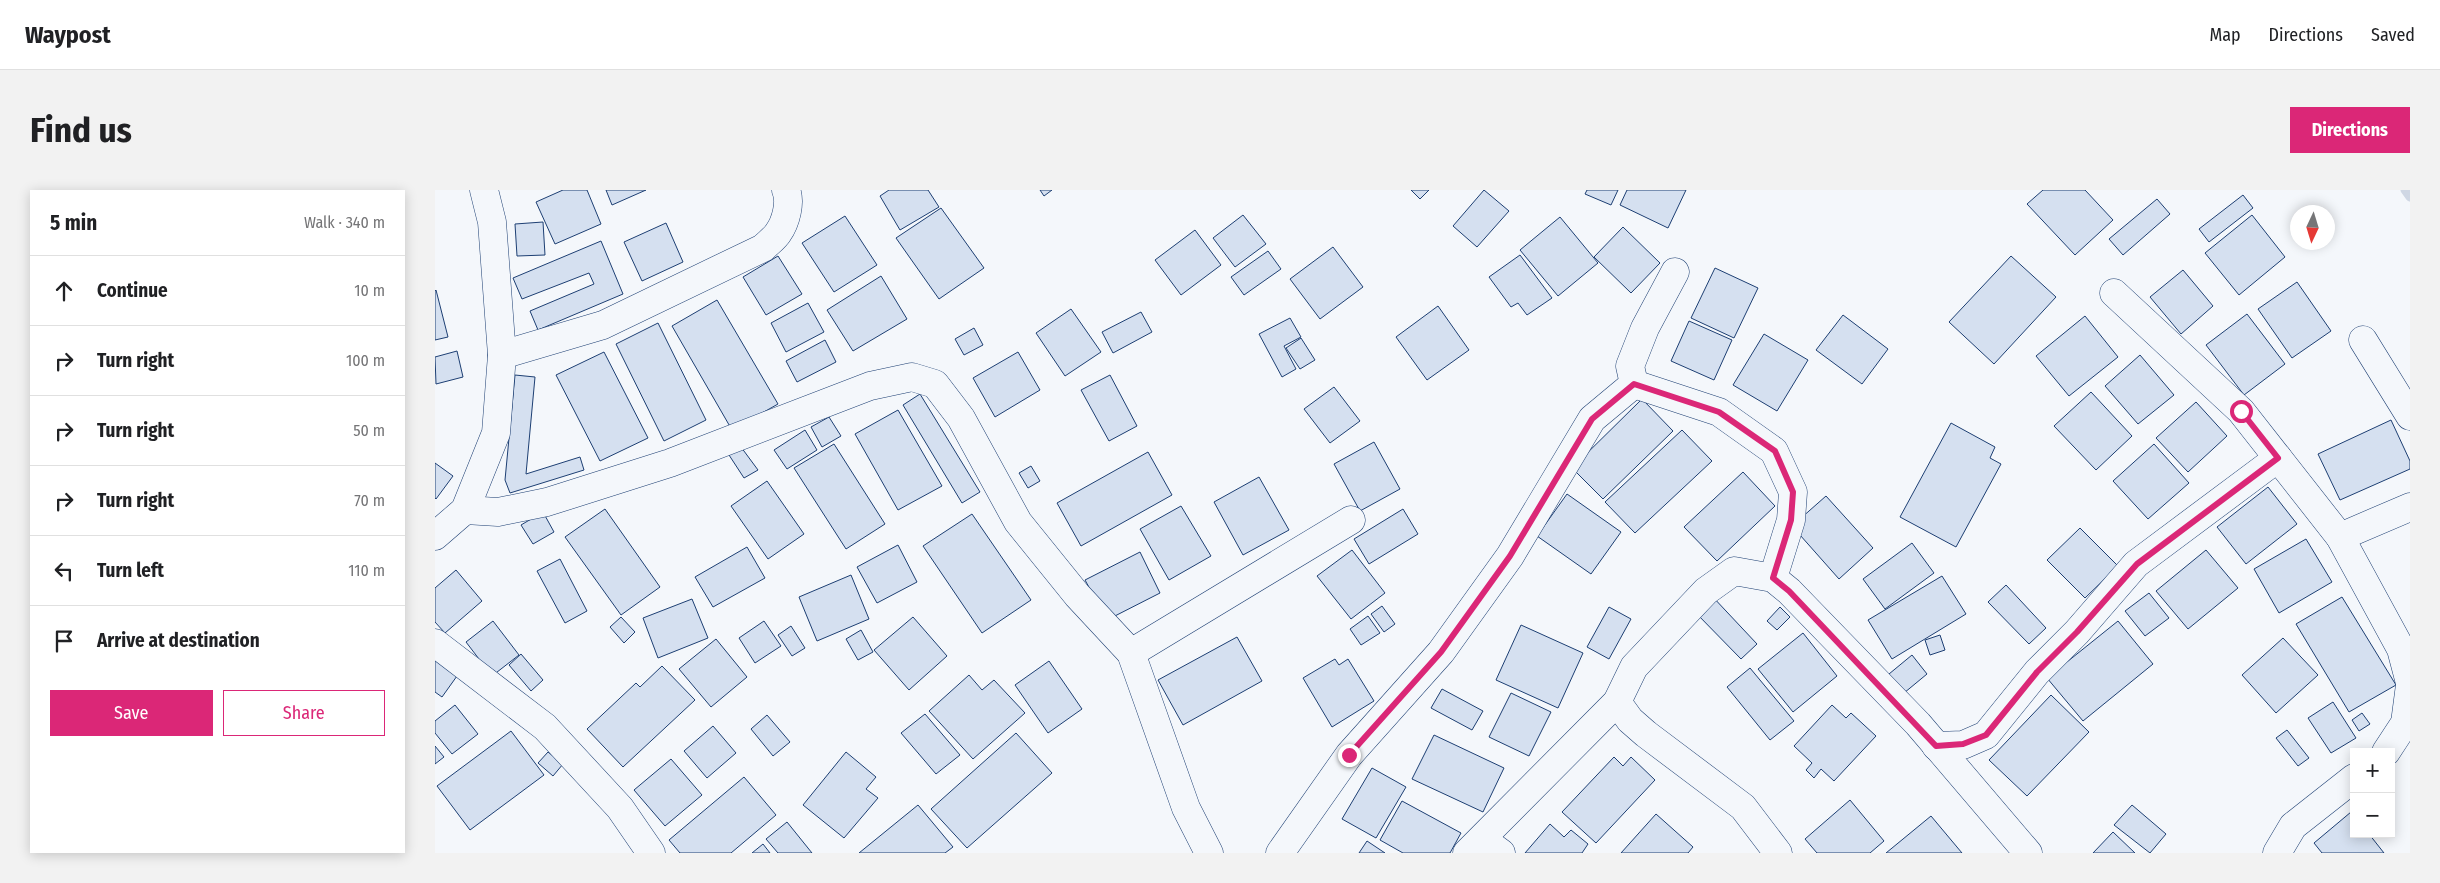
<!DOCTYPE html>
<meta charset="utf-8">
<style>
body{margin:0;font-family:"Fira Sans Condensed",sans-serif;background:#f2f2f2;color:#202124}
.controls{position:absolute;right:15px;bottom:15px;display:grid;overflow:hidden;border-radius:0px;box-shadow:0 2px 12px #0003}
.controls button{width:45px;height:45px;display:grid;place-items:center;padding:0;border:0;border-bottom:1px solid #e0e0e0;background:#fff;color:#202124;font:25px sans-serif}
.compass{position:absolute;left:1855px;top:15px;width:45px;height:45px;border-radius:50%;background:#fff;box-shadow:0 2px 12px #0003;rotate:184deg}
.stop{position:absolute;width:15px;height:15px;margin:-11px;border:4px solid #db2777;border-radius:50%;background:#fff}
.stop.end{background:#db2777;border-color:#fff;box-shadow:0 1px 5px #0008}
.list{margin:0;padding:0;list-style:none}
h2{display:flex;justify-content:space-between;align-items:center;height:65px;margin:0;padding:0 20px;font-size:21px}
h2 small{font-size:16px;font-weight:400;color:#757577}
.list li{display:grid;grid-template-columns:32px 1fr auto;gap:15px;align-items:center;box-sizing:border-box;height:70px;padding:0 20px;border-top:1px solid #e0e0e0}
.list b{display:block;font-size:19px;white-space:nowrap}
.list em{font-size:16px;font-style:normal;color:#757577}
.actions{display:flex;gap:10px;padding:15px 20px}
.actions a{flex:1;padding:11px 0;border:1px solid #db2777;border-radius:0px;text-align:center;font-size:18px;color:#db2777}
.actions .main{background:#db2777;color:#fff}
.icon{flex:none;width:28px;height:28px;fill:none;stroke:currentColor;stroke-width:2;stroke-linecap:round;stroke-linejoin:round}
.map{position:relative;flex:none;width:1975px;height:663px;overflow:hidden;border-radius:0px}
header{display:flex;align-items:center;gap:30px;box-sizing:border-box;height:70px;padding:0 25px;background:#fff;border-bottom:1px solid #e0e0e0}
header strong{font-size:24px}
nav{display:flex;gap:28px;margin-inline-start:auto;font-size:18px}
.intro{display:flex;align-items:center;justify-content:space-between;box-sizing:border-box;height:120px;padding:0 30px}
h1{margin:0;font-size:35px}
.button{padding:12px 22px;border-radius:0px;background:#db2777;color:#fff;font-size:18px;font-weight:700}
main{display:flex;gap:30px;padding:0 30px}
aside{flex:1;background:#fff;border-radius:0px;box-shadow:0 2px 12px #0003}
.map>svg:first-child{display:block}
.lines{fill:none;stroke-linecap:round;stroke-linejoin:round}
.stream{stroke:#cfd7e4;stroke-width:9}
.building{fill:#d5e0f0;stroke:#1d3f73}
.minor-casing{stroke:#1d3f73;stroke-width:29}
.minor{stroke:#f4f7fb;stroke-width:28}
.route{stroke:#db2777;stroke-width:6}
</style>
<header>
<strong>Waypost</strong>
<nav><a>Map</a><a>Directions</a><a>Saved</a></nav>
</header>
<div class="intro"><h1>Find us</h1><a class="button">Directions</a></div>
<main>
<aside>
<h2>5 min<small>Walk · 340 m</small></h2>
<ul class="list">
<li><svg class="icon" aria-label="ahead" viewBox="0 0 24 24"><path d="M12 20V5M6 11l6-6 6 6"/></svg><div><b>Continue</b></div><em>10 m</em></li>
<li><svg class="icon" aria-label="right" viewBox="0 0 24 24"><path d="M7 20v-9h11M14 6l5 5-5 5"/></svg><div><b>Turn right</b></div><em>100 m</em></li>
<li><svg class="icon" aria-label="right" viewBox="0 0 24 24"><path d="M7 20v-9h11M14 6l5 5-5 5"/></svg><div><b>Turn right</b></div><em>50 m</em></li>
<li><svg class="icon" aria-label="right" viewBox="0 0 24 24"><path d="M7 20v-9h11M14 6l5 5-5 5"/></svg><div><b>Turn right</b></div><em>70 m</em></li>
<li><svg class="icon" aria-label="left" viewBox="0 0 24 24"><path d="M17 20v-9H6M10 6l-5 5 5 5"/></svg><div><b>Turn left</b></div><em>110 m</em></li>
<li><svg class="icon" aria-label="arrive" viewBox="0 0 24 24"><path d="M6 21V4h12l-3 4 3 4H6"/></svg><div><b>Arrive at destination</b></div></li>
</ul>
<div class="actions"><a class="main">Save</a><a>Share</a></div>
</aside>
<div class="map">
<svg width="1975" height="663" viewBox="0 0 1975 663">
<rect width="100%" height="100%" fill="#f4f7fb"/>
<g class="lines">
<path class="stream" d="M1970 0 1975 7"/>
</g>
<g class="building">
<path d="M128 0H152L166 34 120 54 101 12Z"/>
<path d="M171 0H211L177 15Z"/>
<path d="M454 0H493L504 17 465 40 445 6Z"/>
<path d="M605 0H617L609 6Z"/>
<path d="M976 0H994L985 9Z"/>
<path d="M1049 0 1074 21 1042 57 1018 36Z"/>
<path d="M1152 0H1183L1176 15 1150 4Z"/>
<path d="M1192 0H1251L1233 38 1185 15Z"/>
<path d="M1608 0H1650L1678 30 1640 65 1592 14Z"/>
<path d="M1808 5 1818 18 1774 52 1764 39Z"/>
<path d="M1722 9 1735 24 1688 65 1674 49Z"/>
<path d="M506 18 549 78 504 109 461 48Z"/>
<path d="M808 25 831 54 800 77 778 48Z"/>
<path d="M1817 25 1850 67 1804 105 1770 63Z"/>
<path d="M410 26 442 75 399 102 367 53Z"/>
<path d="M1125 27 1163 73 1123 106 1085 60Z"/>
<path d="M108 32 110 65 82 66 80 34Z"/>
<path d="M231 33 248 72 207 91 189 52Z"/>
<path d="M1188 37 1225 73 1196 103 1159 67Z"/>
<path d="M760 40 786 75 746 105 720 70Z"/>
<path d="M166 51 188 104 103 140 95 121 159 94 154 83 87 109 78 88Z"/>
<path d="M898 57 928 97 885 129 855 89Z"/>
<path d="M833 61 846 79 809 105 796 87Z"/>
<path d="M1085 65 1117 108 1092 125 1083 113 1076 117 1054 87Z"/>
<path d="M343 66 367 104 331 125 308 87Z"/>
<path d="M1576 66 1621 107 1559 174 1514 132Z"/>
<path d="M1280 78 1323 98 1299 148 1256 128Z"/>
<path d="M1748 80 1778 116 1746 144 1715 107Z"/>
<path d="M446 86 472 129 418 161 392 120Z"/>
<path d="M1862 92 1896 141 1857 168 1823 119Z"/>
<path d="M1 100 13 147 0 150V101Z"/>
<path d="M282 110 343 214 297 240 237 136Z"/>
<path d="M373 113 389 142 351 162 336 133Z"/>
<path d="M1003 116 1034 160 992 190 961 147Z"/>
<path d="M636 119 666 162 630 186 601 143Z"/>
<path d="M706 122 717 142 678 163 667 142Z"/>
<path d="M1812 124 1850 174 1809 205 1771 155Z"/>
<path d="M1408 125 1453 159 1427 194 1381 160Z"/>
<path d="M1650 126 1683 167 1634 206 1601 166Z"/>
<path d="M855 128 866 147 849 156 861 179 847 187 824 144Z"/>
<path d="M1254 131 1297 150 1279 190 1236 171Z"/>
<path d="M223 133 271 230 229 251 181 154Z"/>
<path d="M539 138 548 155 529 165 520 149Z"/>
<path d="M1329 144 1373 170 1342 221 1298 195Z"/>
<path d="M866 148 880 170 865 179 851 158Z"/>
<path d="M390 150 401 172 362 192 351 171Z"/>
<path d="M22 161 28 187 1 194 0 167Z"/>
<path d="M169 162 213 248 165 271 121 185Z"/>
<path d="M583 162 605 200 560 227 538 188Z"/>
<path d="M1705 165 1739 205 1703 234 1670 196Z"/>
<path d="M80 185 100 187 91 284 145 267 149 280 75 303 70 290Z"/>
<path d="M675 185 702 236 674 251 646 200Z"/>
<path d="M899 197 925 231 895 253 869 219Z"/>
<path d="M1656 202 1697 246 1661 280 1619 236Z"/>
<path d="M485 204 545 302 527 313 468 215Z"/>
<path d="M1207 209 1238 241 1168 309 1137 278Z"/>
<path d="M1761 212 1792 246 1753 282 1721 248Z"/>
<path d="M463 220 507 296 463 320 420 244Z"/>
<path d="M394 227 406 246 387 257 376 237Z"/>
<path d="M1956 230 1975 271V279L1905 310 1883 264Z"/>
<path d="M1516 233 1560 257 1555 268 1566 274 1521 357 1465 327Z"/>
<path d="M370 240 382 260 352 279 339 260Z"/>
<path d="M1247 240 1277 271 1200 343 1170 312Z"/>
<path d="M939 252 965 299 925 321 899 274Z"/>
<path d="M399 254 450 334 411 359 359 278Z"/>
<path d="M1719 254 1754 293 1713 329 1678 291Z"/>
<path d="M306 257 323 280 309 288 294 265Z"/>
<path d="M713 262 737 305 646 356 622 313Z"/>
<path d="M0 273 18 286 1 309 0 308Z"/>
<path d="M596 276 605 291 593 298 584 283Z"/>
<path d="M1308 282 1340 316 1282 371 1249 337Z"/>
<path d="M824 287 854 340 808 365 779 312Z"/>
<path d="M332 291 369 344 333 369 296 316Z"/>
<path d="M1833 297 1862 334 1811 374 1782 337Z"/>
<path d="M1132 304 1186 342 1156 384 1102 346Z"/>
<path d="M1391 306 1438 358 1404 389 1357 336Z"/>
<path d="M746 316 776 366 734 390 705 339Z"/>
<path d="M170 319 225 397 186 425 130 347Z"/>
<path d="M968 319 983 344 934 374 919 349Z"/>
<path d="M108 322 119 342 98 354 86 335Z"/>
<path d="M537 324 596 410 547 443 488 356Z"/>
<path d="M1645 338 1683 376 1650 408 1612 370Z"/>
<path d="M1871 349 1897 392 1844 423 1819 379Z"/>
<path d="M1477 353 1499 383 1450 419 1428 389Z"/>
<path d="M463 355 482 392 442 413 422 377Z"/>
<path d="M312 357 330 388 278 417 260 387Z"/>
<path d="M917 360 950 403 916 429 882 386Z"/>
<path d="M1771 360 1803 398 1753 439 1721 401Z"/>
<path d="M705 362 725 403 672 430 650 390Z"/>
<path d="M125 369 152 421 130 433 102 381Z"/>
<path d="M21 380 47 411 10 443 0 432V398Z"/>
<path d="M416 385 434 429 382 451 364 407Z"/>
<path d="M1507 386 1531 424 1457 469 1433 430Z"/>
<path d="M1571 395 1611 438 1594 454 1553 412Z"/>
<path d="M1714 403 1734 428 1710 446 1690 421Z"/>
<path d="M1276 405 1322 454 1306 469 1259 421Z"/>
<path d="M1907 407 1961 495 1914 522 1861 434Z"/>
<path d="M257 409 273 448 223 468 208 428Z"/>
<path d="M947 416 960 434 949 442 936 424Z"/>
<path d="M1174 417 1196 429 1174 469 1152 457Z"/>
<path d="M1345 417 1355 427 1342 440 1332 431Z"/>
<path d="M933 426 945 443 926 455 915 439Z"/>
<path d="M186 427 200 442 189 453 175 437Z"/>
<path d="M478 427 512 466 474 500 439 460Z"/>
<path d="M58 431 84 465 57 486 31 452Z"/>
<path d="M329 431 346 456 320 473 304 448Z"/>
<path d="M1683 431 1718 474 1648 531 1612 488Z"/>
<path d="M1086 435 1148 463 1123 518 1061 490Z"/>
<path d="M356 436 370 458 357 466 343 445Z"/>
<path d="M426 440 438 462 423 470 411 449Z"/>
<path d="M1368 443 1402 486 1358 522 1323 479Z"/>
<path d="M1505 445 1510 460 1495 465 1490 450Z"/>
<path d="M802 447 827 491 748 535 723 490Z"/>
<path d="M1848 448 1883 485 1841 523 1807 485Z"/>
<path d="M281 449 312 487 276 517 244 479Z"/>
<path d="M86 464 108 490 96 501 74 475Z"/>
<path d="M1477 465 1492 484 1469 503 1454 484Z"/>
<path d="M0 469 22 486 7 507 0 502Z"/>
<path d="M900 469 904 475 913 469 939 511 897 537 868 488Z"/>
<path d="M614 471 647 519 613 543 580 495Z"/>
<path d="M227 476 260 510 188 577 152 539 201 493 205 497Z"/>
<path d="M1315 478 1359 531 1335 550 1292 497Z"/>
<path d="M534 485 547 500 559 490 590 523 538 569 494 521Z"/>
<path d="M1007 499 1048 521 1037 540 996 518Z"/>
<path d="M1076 503 1116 522 1094 566 1054 547Z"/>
<path d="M1616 505 1654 542 1592 606 1554 570Z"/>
<path d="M1898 512 1921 548 1896 563 1873 528Z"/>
<path d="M20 515 43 544 17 564 0 543V531Z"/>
<path d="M1397 515 1411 528 1416 523 1441 546 1399 591 1386 579 1379 588 1371 580 1377 573 1359 556Z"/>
<path d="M1927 523 1935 534 1924 541 1917 530Z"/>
<path d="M490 524 525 565 501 584 466 543Z"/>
<path d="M332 525 355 552 338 566 316 539Z"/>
<path d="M278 536 301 563 272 588 249 561Z"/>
<path d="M1852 540 1874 568 1863 576 1841 548Z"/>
<path d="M76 541 109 585 35 640 2 596Z"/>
<path d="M581 543 617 583 532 658 496 619Z"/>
<path d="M999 545 1069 578 1048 622 977 589Z"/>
<path d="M0 556 9 567 0 574Z"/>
<path d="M113 562 128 574 118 586 103 573Z"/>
<path d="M411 562 441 587 431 599 443 608 409 648 368 615Z"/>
<path d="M1179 567 1188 576 1196 567 1220 590 1161 653 1127 622Z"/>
<path d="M236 569 267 605 230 636 199 600Z"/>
<path d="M937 578 971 597 941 648 907 629Z"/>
<path d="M309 587 341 625 296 663H245L234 650Z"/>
<path d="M1415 610 1449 651 1435 663H1382L1370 649Z"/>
<path d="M967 611 1026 643 1015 663H968L945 650Z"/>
<path d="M483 615 518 657 510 663H424Z"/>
<path d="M1697 615 1731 644 1715 663 1679 635Z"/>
<path d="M1916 622 1919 626V644H1934L1949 663H1887L1879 653Z"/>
<path d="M1221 624 1258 657 1253 663H1186Z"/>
<path d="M1496 626 1527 663H1451Z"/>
<path d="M352 632 377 663H343L331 649Z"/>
<path d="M1115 634 1129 647 1136 640 1153 654 1147 663H1090Z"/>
<path d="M1678 642 1700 663H1658Z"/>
<path d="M932 651 950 663H924Z"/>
<path d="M328 654 335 663H317Z"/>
</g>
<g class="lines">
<defs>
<g id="minor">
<path d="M1679 103 1806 221 1905 347 1966 459 1975 493"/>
<path d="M1928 150 1975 226"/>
<path d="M67 165 168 135 328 58C333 53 340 48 343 43 351 32 356 12 351 0"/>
<path d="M1199 194 1284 222 1339 261 1358 302 1356 330 1338 388"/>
<path d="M30 320 63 322 112 312 235 273 435 196 477 187 500 194 526 228 583 332 642 405 696 463 751 618 774 663"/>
<path d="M0 346 30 320 61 243 67 165 57 32 49 0"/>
<path d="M1905 347 1975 317"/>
<path d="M0 453 110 537 185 618 216 663"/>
<path d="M696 463 916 330"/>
<path d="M1182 512 1195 530 1211 544 1308 617 1343 663"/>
<path d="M1501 556 1528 555 1551 545 1602 482 1642 442 1701 374 1843 268"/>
<path d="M1951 562 1970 533 1975 495"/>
<path d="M1047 649 1066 663"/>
<path d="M845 663 914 565 1006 462 1075 366 1157 229 1199 194 1195 176 1210 138 1240 82"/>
<path d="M1032 663 1182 512 1199 477 1271 401 1299 381 1338 388 1354 401 1483 534 1593 663"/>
<path d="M1842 663 1858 636 1919 588"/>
</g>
</defs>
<use href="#minor" class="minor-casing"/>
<use href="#minor" class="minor"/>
</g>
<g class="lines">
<path class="route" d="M914 565 1006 462 1075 366 1157 229 1199 194 1284 222 1340 261 1358 302 1356 330 1338 388 1354 401 1501 556 1528 554 1551 545 1602 482 1642 442 1702 374 1843 268 1806 221"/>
</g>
</svg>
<div class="controls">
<button>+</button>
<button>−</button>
</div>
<svg class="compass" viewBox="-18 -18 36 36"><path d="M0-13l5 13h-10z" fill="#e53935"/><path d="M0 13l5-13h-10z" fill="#757577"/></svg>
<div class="stop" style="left:1806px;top:221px"></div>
<div class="stop end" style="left:914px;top:565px"></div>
</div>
</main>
